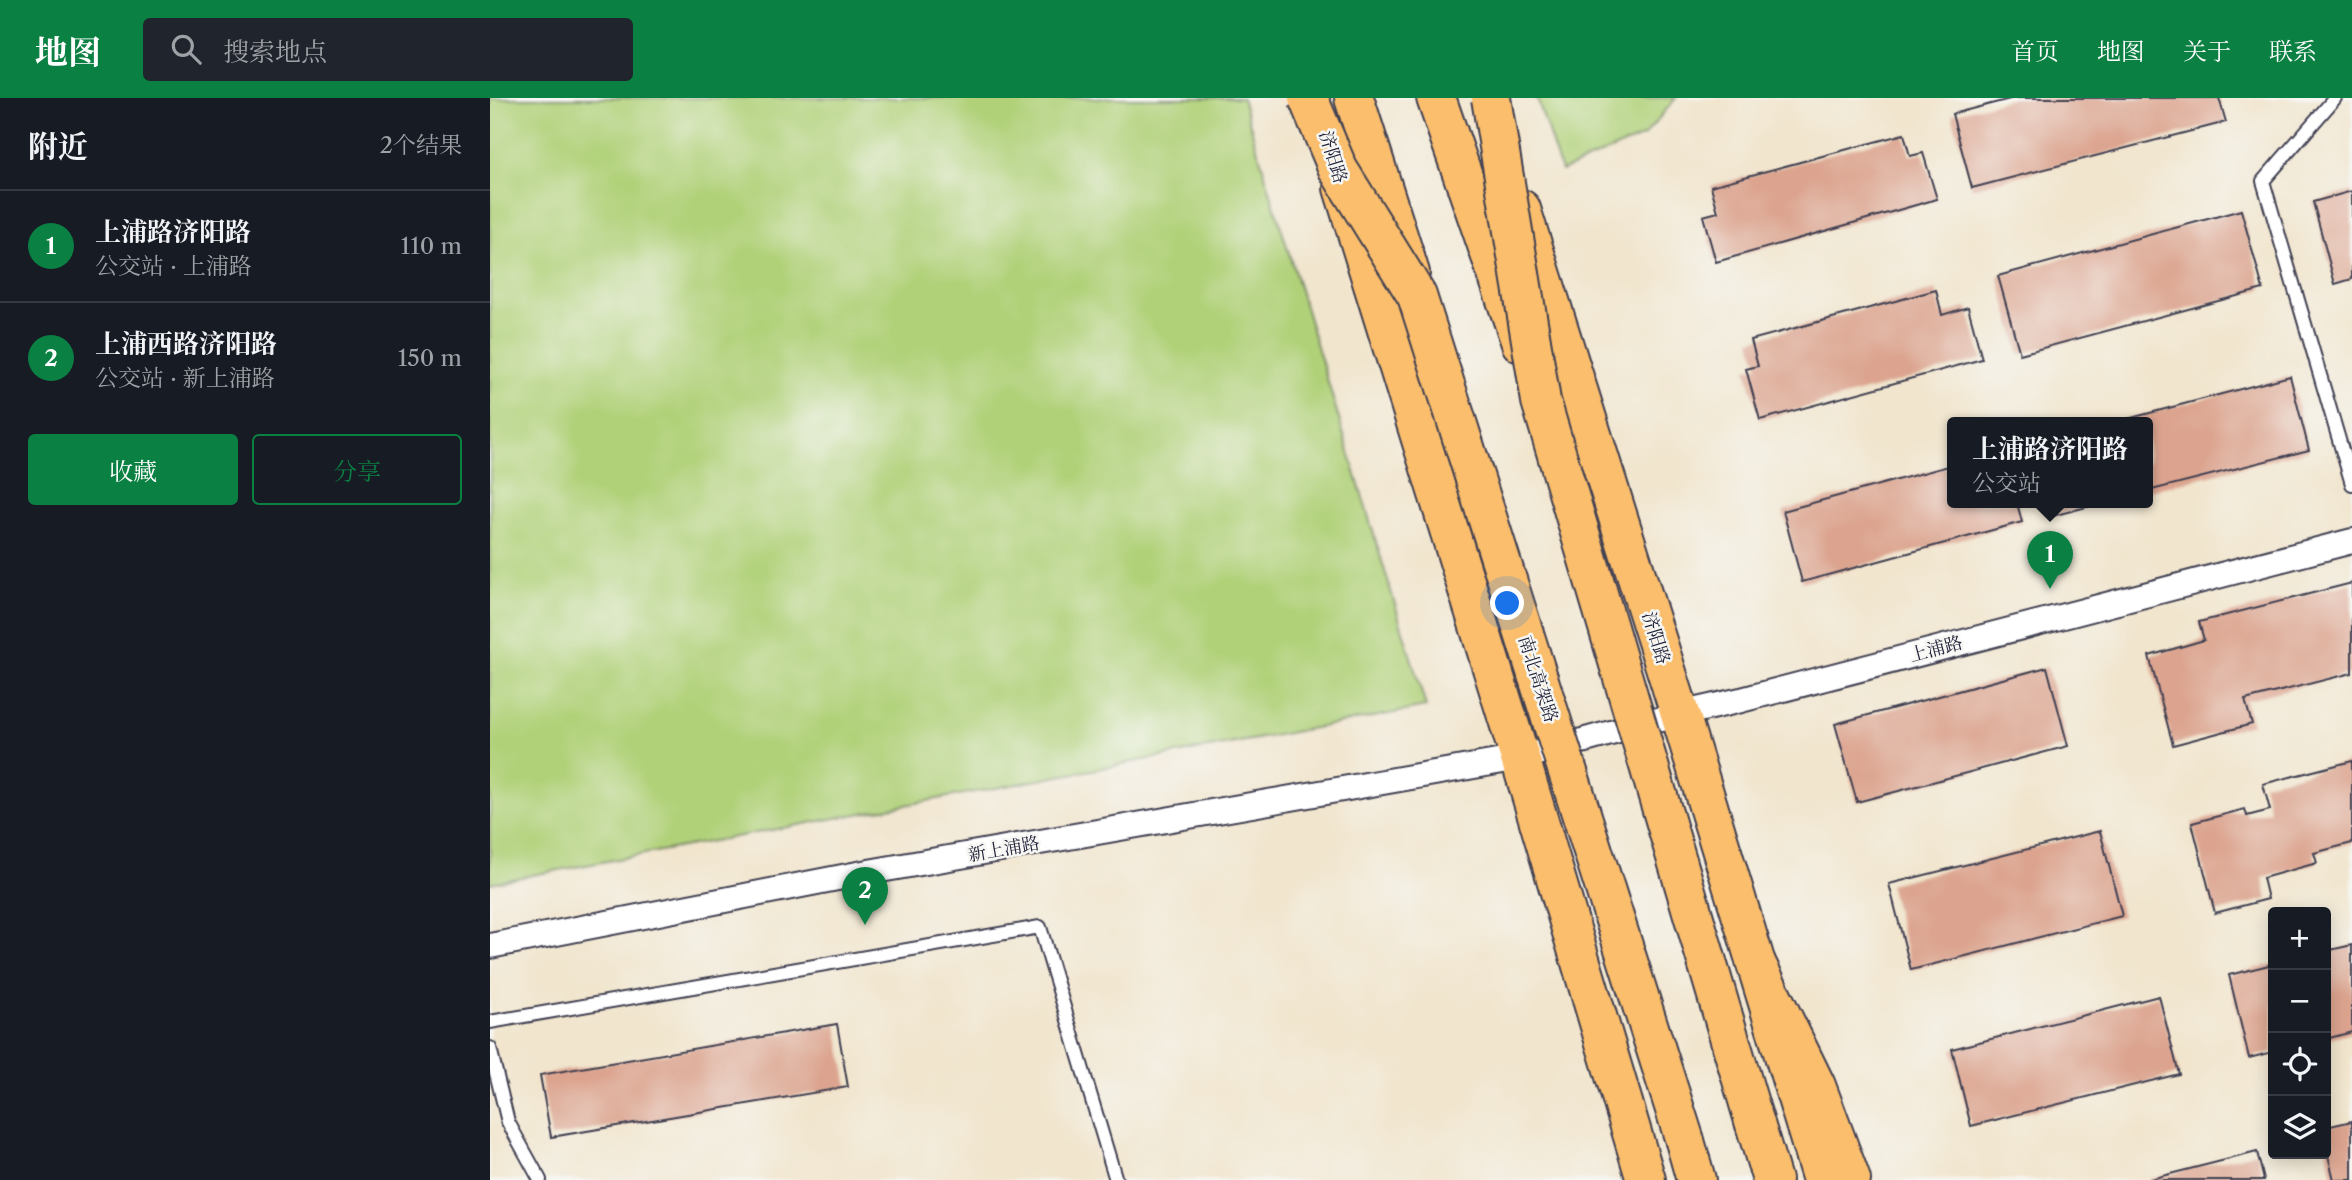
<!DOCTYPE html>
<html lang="zh">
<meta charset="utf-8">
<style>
body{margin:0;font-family:"Libre Caslon Text","Noto Serif SC",serif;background:#20242c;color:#f1f3f6}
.controls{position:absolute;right:21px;bottom:21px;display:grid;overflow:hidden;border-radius:7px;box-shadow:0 4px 18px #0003}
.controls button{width:63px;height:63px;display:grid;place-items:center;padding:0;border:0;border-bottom:2px solid #363941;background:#171b24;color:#f1f3f6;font:35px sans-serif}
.you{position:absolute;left:1018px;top:506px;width:24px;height:24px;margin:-18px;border:5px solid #fff;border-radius:50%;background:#1a73e8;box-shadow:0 0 0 10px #1a73e833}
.badge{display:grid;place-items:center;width:46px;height:46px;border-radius:50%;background:#0b8043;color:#fff;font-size:23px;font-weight:700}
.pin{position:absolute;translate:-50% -58px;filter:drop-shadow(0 2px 4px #0008)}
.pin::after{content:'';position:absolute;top:37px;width:24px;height:21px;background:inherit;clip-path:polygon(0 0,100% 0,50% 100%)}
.popup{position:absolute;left:1457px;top:319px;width:206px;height:91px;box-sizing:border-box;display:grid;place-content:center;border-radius:7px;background:#171b24;filter:drop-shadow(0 2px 5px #0005);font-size:23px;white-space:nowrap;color:#9ea1a6}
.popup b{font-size:26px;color:#f1f3f6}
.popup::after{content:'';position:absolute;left:50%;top:100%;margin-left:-14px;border:14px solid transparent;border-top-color:#171b24}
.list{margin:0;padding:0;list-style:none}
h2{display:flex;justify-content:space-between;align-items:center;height:91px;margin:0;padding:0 28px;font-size:30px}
h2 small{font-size:23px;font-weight:400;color:#9ea1a6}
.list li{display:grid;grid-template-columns:46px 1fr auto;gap:21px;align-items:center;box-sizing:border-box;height:112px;padding:0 28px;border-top:2px solid #363941}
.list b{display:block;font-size:26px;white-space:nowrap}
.list p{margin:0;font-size:23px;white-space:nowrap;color:#9ea1a6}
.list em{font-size:23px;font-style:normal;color:#9ea1a6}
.actions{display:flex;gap:14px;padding:21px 28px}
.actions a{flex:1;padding:16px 0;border:2px solid #0b8043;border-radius:7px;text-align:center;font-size:24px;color:#0b8043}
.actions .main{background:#0b8043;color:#fff}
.icon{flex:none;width:38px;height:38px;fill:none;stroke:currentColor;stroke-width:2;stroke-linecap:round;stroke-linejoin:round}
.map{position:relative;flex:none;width:1862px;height:1082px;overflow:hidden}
header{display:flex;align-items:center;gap:42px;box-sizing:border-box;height:98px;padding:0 35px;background:#0b8043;color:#fff}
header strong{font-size:33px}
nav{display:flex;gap:38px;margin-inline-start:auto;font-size:24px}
.search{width:490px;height:63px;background:#20242c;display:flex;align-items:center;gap:18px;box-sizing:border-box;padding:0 24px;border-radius:7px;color:#9ea1a6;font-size:26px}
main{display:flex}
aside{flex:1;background:#171b24}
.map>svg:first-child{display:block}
.green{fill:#b1d179;stroke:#6a7a5a;stroke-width:2}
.building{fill:#dca48f}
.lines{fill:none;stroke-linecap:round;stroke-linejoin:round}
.service-casing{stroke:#413f51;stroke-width:16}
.minor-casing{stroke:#413f51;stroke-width:28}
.primary-casing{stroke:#413f51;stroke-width:42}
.trunk-casing{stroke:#413f51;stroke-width:42}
.service{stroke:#fff;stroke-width:12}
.minor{stroke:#fff;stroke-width:24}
.primary{stroke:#fabe6d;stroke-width:38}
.trunk{stroke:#fabe6d;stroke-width:38}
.trunk-bridge-casing{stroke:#413f51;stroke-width:42;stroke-linecap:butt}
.trunk-bridge{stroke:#fabe6d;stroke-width:38}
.labels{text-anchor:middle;stroke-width:5;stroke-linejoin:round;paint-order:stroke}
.street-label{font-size:18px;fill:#22223b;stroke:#f6f6f2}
</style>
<header>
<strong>地图</strong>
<div class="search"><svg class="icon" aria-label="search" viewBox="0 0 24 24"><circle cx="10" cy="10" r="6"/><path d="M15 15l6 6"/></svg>搜索地点</div>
<nav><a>首页</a><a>地图</a><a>关于</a><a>联系</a></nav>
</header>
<main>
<aside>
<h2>附近<small>2个结果</small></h2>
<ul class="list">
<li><span class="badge">1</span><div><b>上浦路济阳路</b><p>公交站 · 上浦路</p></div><em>110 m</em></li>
<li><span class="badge">2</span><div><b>上浦西路济阳路</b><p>公交站 · 新上浦路</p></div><em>150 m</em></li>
</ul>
<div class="actions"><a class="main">收藏</a><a>分享</a></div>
</aside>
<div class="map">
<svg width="1862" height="1082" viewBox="0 0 1862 1082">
<rect width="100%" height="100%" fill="#f6f6f2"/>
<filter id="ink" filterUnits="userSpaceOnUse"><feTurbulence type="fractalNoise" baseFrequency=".0143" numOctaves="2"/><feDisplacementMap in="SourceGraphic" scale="14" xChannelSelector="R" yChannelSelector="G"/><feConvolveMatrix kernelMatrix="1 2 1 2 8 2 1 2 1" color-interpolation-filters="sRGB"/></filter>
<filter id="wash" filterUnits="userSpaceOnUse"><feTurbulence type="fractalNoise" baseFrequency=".00686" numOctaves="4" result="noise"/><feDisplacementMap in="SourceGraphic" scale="28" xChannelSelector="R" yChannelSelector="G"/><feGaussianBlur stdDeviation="1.57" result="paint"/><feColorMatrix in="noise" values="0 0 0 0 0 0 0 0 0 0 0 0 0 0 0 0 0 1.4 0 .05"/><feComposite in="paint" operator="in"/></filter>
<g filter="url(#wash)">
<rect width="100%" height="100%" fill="#f1e5cd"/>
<g class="green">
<path d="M0 0H752L936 609 0 785Z"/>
<path d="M1047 0H1186L1154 38 1071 73Z"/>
</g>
<g id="blocks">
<g class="building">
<path d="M1524 0H1729L1736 24 1482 90 1462 16Z"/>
<path d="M1414 36 1420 58 1433 55 1447 101 1226 164 1213 118 1228 114 1221 88Z"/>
<path d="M1862 93V181L1845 186 1823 104Z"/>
<path d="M1751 112 1773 191 1530 256 1508 178Z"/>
<path d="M1446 192 1452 217 1478 209 1492 261 1270 322 1256 271 1268 268 1261 242Z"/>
<path d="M1800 278 1819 352 1658 393V325H1622Z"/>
<path d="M1462 367V405H1527L1532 424 1312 484 1293 413Z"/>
<path d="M1563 405H1608V406L1566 417Z"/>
<path d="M1862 485V575L1755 602 1762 626 1683 647 1659 558 1714 542 1709 524Z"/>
<path d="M1557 569 1578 648 1367 704 1345 626Z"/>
<path d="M1862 663V745L1824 755 1827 765 1773 780 1778 801 1725 815 1702 725 1755 711 1757 718 1780 712 1773 686Z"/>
<path d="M1610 733 1632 818 1421 872 1399 786Z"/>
<path d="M1862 847V934L1836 941V853Z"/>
<path d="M1783 866V954L1759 960 1739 877Z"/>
<path d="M1669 898 1689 976 1481 1028 1462 951Z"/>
<path d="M347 926 358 989 61 1039 50 977Z"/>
<path d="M1862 1023V1082H1844L1836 1049V1029Z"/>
<path d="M1767 1054 1774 1082H1660V1081Z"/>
</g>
</g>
</g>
<g filter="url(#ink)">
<use href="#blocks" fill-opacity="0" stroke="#413f51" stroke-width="2"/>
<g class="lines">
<defs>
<g id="service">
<path d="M1845 0 1773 83 1862 386"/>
<path d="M0 924 550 829 626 1082"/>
<path d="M0 950 18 1024 50 1082"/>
</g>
<path id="minor" d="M0 848 373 775 1030 660 1190 616 1251 602 1862 443"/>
<g id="primary">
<path d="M853 90 1030 660 1156 1082"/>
<path d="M1031 111 1190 616 1332 1082"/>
</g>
<g id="trunk">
<path d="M864 0 920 175"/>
<path d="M946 0 1031 245"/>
<path d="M1266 865 1326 988 1361 1082"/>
<path d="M1265 1026 1282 1082"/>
<path d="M1195 1043 1206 1082"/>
</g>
</defs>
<use href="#service" class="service-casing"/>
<use href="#minor" class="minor-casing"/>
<use href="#primary" class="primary-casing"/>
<use href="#trunk" class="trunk-casing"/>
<use href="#service" class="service"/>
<use href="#minor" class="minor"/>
<use href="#primary" class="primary"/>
<use href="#trunk" class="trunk"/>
<defs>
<g id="trunk-bridge">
<path d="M818 0 848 71 927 198 1195 1043"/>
<path d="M1001 0 1051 303 1265 1026"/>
</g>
</defs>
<use href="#trunk-bridge" class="trunk-bridge-casing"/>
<use href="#trunk-bridge" class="trunk-bridge"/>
</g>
</g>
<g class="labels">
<g class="street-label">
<text transform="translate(843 59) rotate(73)" y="6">济阳路</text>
<text transform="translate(1166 540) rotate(73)" y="6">济阳路</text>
<text transform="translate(1446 551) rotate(-15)" y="6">上浦路</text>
<text transform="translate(1048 581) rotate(72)" y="6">南北高架路</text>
<text transform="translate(514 751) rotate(-10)" y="6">新上浦路</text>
</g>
</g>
</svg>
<div class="controls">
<button>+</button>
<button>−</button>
<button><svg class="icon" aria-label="locate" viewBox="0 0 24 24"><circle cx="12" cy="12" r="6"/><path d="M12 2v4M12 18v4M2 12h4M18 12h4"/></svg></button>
<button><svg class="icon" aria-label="layers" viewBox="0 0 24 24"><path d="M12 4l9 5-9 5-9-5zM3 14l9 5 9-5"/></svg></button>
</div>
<div class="you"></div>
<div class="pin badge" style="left:1560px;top:491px">1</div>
<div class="popup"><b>上浦路济阳路</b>公交站</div>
<div class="pin badge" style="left:375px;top:827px">2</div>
</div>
</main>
